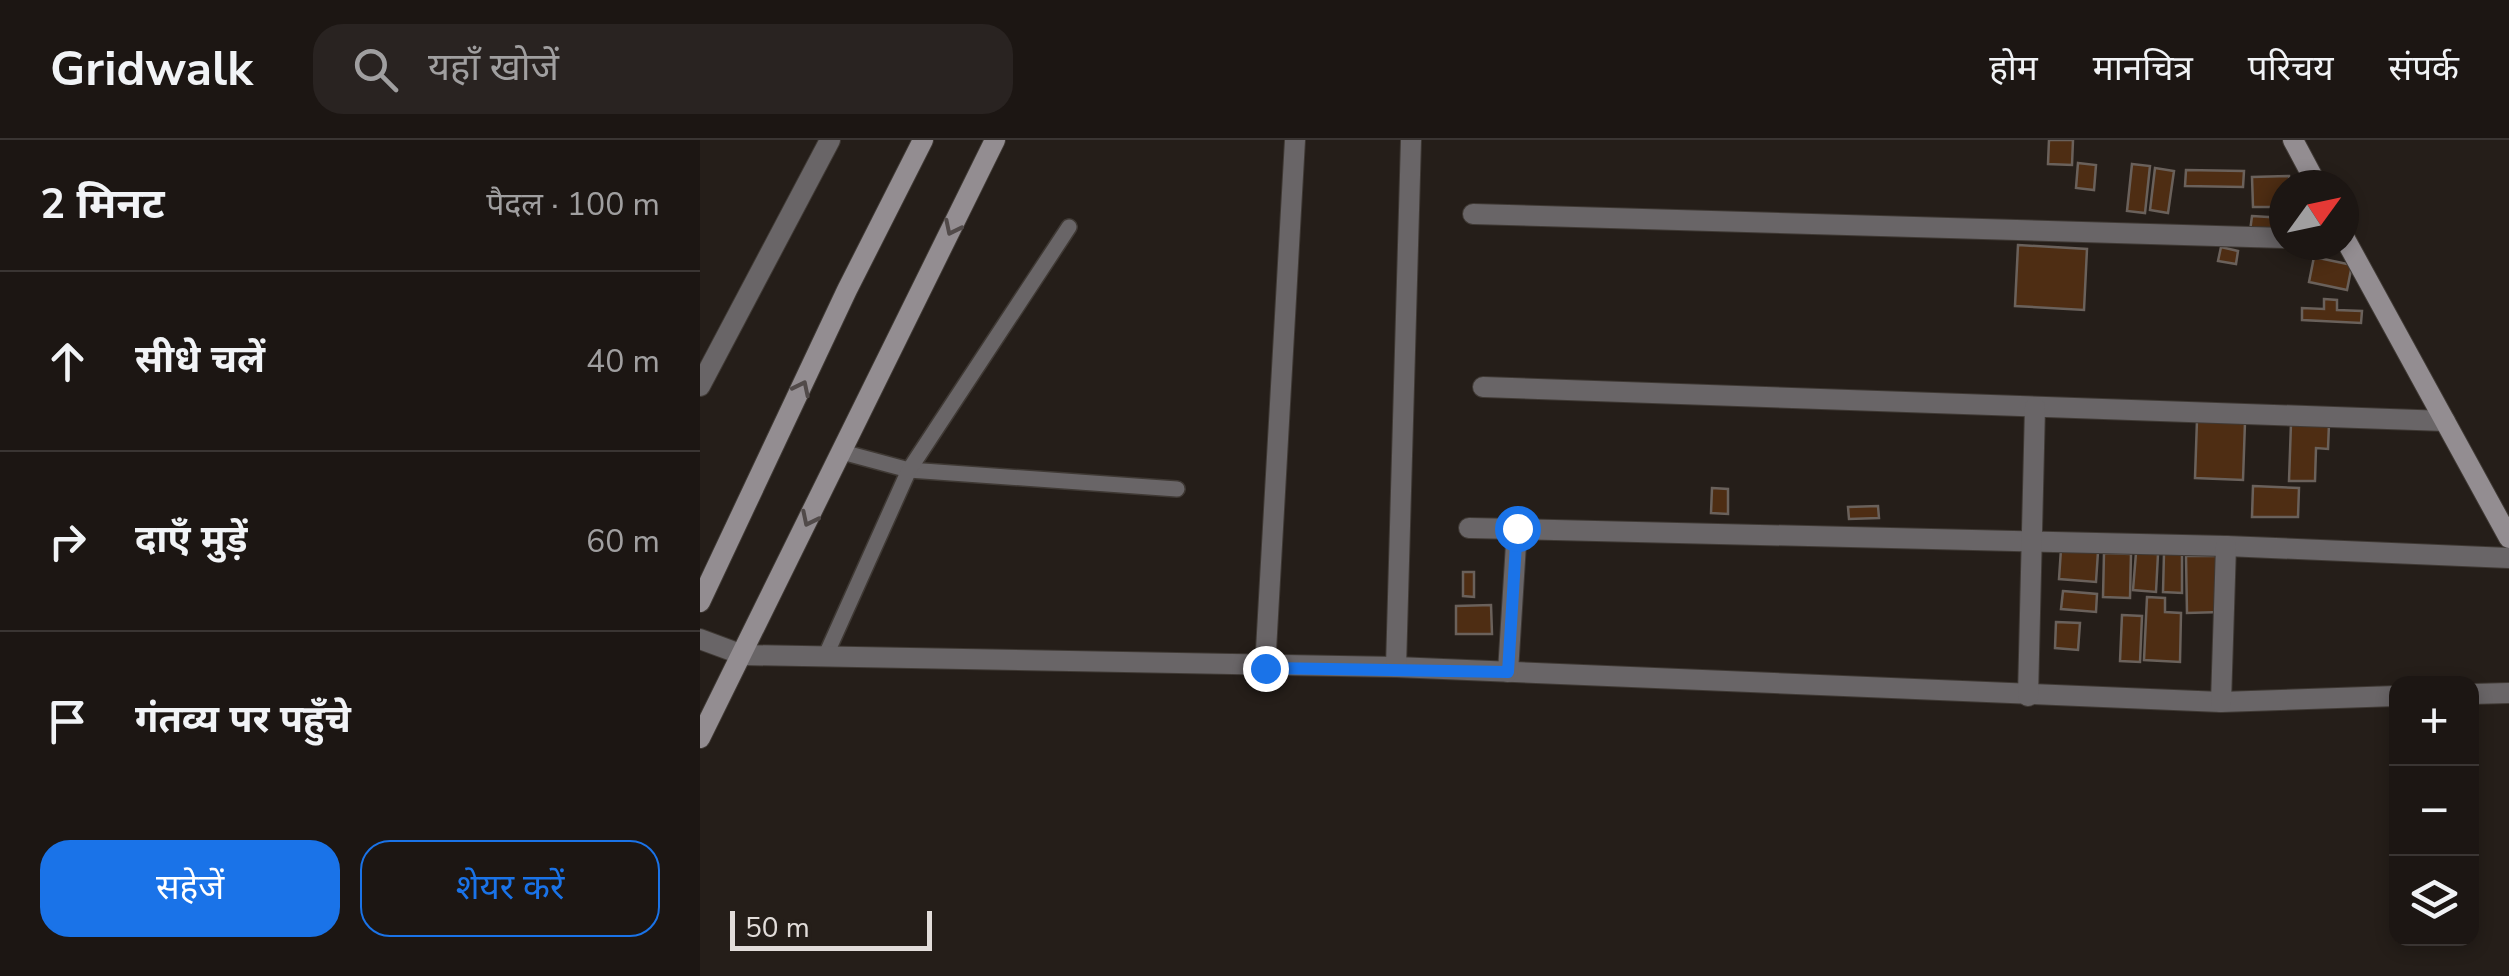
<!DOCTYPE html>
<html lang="hi">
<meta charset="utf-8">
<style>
body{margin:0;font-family:"Nunito Sans","Noto Sans Devanagari",sans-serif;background:#292321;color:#f1f3f6}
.controls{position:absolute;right:30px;bottom:30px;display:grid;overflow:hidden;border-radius:20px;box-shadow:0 5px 15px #0003}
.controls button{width:90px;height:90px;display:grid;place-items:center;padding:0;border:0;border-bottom:2px solid #3a3533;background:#1c1613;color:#f1f3f6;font:50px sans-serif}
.compass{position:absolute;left:1569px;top:30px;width:90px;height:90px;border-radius:50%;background:#1c1613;box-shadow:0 5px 15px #0003;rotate:57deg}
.scale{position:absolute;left:30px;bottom:25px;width:202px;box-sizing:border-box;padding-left:10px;border:5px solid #e2ddda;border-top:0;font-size:28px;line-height:35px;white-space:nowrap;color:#e2ddda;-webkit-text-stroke:8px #251e19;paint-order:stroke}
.stop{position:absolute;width:30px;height:30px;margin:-22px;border:8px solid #1a73e8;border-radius:50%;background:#fff}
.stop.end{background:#1a73e8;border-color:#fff;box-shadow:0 2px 10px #0008}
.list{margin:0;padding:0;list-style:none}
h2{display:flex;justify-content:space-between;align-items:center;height:130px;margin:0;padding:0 40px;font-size:42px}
h2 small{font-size:32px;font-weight:400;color:#a09fa0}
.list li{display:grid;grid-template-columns:65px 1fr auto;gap:30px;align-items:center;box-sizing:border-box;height:180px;padding:0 40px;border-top:2px solid #3a3533}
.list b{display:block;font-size:38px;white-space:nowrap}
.list em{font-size:32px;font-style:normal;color:#a09fa0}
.actions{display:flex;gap:20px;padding:30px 40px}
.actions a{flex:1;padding:22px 0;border:2px solid #1a73e8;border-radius:30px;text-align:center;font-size:35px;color:#1a73e8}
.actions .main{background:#1a73e8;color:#fff}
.icon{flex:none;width:55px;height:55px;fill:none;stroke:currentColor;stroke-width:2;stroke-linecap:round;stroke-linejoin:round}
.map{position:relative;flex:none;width:1809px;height:836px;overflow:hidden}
header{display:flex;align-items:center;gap:60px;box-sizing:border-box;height:140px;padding:0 50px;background:#1c1613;border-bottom:2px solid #3a3533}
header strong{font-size:48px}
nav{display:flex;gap:55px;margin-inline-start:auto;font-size:35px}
.search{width:700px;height:90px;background:#292321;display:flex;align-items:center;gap:25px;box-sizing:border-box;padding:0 35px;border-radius:30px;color:#a09fa0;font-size:38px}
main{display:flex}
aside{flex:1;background:#1c1613}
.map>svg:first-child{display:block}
.building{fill:#4e2d13;stroke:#6a615b;stroke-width:2.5}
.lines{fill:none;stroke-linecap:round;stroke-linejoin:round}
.lane-casing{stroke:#3f3934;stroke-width:18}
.street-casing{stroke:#3f3934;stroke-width:22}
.secondary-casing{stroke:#3f3934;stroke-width:22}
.lane{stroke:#696567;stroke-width:15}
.street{stroke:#696567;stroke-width:20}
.secondary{stroke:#938d91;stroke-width:20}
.oneway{stroke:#514a49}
.route{stroke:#1a73e8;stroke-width:12}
</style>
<header>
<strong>Gridwalk</strong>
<div class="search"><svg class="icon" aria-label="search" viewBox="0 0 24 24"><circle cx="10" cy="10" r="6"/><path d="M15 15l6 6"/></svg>यहाँ खोजें</div>
<nav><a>होम</a><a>मानचित्र</a><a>परिचय</a><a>संपर्क</a></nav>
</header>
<main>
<aside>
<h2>2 मिनट<small>पैदल · 100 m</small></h2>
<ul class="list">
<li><svg class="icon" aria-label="ahead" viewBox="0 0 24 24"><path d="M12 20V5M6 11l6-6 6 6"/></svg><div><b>सीधे चलें</b></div><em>40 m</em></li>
<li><svg class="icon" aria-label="right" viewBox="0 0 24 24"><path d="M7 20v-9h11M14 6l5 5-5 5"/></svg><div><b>दाएँ मुड़ें</b></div><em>60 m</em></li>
<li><svg class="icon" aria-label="arrive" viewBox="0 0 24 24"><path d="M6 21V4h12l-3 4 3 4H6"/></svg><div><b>गंतव्य पर पहुँचे</b></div></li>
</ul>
<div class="actions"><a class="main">सहेजें</a><a>शेयर करें</a></div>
</aside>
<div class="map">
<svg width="1809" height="836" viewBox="0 0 1809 836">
<rect width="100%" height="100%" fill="#251e19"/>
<g class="building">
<path d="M1349 0H1373L1372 25 1348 24Z"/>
<path d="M1378 23 1396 25 1394 50 1376 48Z"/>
<path d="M1432 24 1450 26 1445 73 1427 71Z"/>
<path d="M1455 28 1474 31 1468 73 1450 70Z"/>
<path d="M1486 30 1544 31 1543 47 1485 46Z"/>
<path d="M1589 36V45H1584V67H1553L1552 37Z"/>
<path d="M1552 76 1584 78V94L1550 91Z"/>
<path d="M1318 105 1387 109 1384 170 1315 166Z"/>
<path d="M1521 107 1538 111 1536 124 1518 121Z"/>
<path d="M1614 117 1652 125 1647 150 1609 142Z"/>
<path d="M1624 159 1637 160V170L1662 171 1661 183 1602 180V168L1624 169Z"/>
<path d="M1497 280 1545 282 1543 340 1495 338Z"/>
<path d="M1591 283 1629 284 1628 309 1616 308 1615 341H1589Z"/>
<path d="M1553 346 1599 348 1598 377H1552Z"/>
<path d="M1012 348 1028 349V374L1011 373Z"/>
<path d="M1178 366 1179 378 1149 379 1148 367Z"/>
<path d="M1361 409 1398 412 1396 442 1359 439Z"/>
<path d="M1404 413 1431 414 1430 458 1403 457Z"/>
<path d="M1436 413 1458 414 1456 452 1433 450Z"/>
<path d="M1464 413 1482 414V453L1463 452Z"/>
<path d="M1486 416H1520L1521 472 1487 473Z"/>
<path d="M763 432H774V457L763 456Z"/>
<path d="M1363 451 1397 454 1396 472 1361 469Z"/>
<path d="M1447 457 1465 458V472L1481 473 1480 522 1444 520Z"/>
<path d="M791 465 792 494H756V466Z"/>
<path d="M1422 475 1442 476 1440 522 1420 521Z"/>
<path d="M1356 482 1380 483 1378 510 1355 508Z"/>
</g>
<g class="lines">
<defs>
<g id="lane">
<path d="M142 312 209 330 477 349"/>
<path d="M125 517 209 330 369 87"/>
</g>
<g id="street">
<path d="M773 74 1584 98"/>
<path d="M0 246 130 0"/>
<path d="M783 247 1745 281"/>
<path d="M769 388 1526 406 1809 418"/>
<path d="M0 499 43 515 696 527 1521 562 1696 556"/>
<path d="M696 527 711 0"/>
<path d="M565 528 595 0"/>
<path d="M808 532 817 388"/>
<path d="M1772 554 1809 553"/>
<path d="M1328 556 1335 267"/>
<path d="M1521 562 1526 406"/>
</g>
<g id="secondary">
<path d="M1593 0 1617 45"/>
<path d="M1644 97 1809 398"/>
<path d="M0 462 147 150 223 0"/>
<path d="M0 598 295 0"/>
</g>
</defs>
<use href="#lane" class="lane-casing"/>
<use href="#street" class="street-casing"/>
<use href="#secondary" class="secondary-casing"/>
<use href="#lane" class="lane"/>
<use href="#street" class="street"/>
<use href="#secondary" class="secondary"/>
</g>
<defs><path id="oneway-chevron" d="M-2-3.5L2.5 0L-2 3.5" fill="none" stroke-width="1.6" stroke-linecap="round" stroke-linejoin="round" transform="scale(2.5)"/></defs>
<g class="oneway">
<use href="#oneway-chevron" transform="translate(252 88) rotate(116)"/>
<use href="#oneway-chevron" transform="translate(102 248) rotate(-64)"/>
<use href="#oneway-chevron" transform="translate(109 379) rotate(116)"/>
</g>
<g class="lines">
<path class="route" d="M565 528 808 532 817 388"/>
</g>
</svg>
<div class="controls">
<button>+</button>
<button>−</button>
<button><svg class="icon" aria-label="layers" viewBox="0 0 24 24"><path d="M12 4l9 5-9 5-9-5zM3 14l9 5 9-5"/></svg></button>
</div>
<svg class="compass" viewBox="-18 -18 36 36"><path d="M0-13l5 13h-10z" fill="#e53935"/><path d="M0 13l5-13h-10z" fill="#a09fa0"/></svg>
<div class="scale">50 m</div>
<div class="stop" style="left:817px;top:388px"></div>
<div class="stop end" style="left:565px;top:528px"></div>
</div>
</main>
